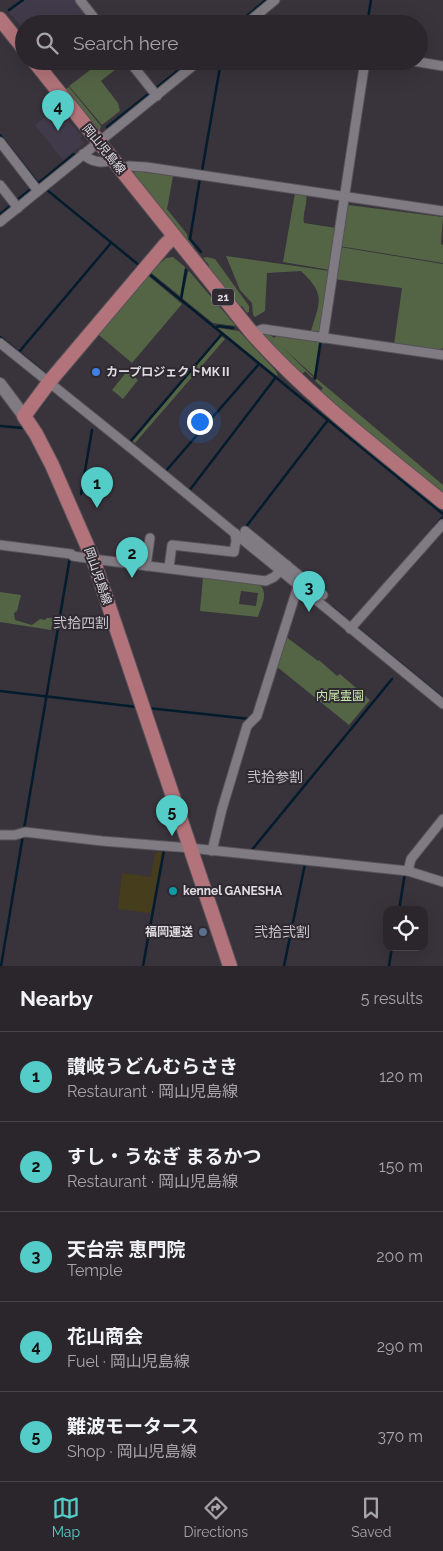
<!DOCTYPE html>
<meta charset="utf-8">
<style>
body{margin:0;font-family:Raleway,"Noto Sans JP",sans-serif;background:#373238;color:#f1f3f6}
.controls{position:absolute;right:15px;bottom:15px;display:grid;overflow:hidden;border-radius:10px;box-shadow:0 5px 20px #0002}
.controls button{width:45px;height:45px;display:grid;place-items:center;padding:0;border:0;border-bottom:1px solid #474348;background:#2b262c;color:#f1f3f6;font:25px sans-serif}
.you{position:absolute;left:199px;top:421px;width:18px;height:18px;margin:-12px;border:4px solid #fff;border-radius:50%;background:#1a73e8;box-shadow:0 0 0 8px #1a73e833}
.badge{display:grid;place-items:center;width:32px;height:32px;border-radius:50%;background:#54cdc8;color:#111;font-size:16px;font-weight:700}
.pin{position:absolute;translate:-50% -41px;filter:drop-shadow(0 1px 2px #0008)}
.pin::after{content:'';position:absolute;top:26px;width:18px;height:15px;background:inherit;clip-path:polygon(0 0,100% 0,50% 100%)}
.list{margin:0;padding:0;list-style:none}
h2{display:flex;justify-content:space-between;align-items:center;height:65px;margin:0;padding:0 20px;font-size:21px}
h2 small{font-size:16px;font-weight:400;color:#a6a5a9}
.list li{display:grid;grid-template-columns:32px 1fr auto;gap:15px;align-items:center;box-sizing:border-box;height:90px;padding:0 20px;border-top:1px solid #474348}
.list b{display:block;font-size:19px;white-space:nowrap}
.list p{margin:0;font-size:16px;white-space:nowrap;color:#a6a5a9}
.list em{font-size:16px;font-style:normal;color:#a6a5a9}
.icon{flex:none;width:28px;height:28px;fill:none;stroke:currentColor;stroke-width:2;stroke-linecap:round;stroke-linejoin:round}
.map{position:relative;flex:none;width:443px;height:966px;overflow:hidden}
.search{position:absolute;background:#2b262c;box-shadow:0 5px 20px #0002;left:15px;right:15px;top:15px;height:55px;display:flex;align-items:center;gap:12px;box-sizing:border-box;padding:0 18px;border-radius:28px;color:#a6a5a9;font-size:19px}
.sheet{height:515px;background:#2b262c}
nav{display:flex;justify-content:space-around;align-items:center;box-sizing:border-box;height:70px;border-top:1px solid #474348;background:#2b262c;font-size:14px;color:#a6a5a9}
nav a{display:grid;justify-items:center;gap:2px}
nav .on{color:#54cdc8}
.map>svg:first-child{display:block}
.commercial{fill:#413a4a}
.green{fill:#546545;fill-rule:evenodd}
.sand{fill:#463d1d}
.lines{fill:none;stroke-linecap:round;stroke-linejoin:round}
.stream{stroke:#021c2d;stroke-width:2.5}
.street-casing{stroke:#565158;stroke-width:11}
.secondary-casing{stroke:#565158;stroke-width:14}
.primary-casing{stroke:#565158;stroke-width:16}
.street{stroke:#807a82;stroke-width:9}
.secondary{stroke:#807a82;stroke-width:12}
.primary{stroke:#b2737a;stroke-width:14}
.shop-dot{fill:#3f7fe0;stroke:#2f2931;stroke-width:2}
.culture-dot{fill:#0f9aa8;stroke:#2f2931;stroke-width:2}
.service-dot{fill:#5c6f8a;stroke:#2f2931;stroke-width:2}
.labels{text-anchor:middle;stroke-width:4;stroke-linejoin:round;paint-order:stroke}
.shield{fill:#2f2931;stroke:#aba7ad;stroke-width:1}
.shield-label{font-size:11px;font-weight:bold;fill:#e0dde2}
.street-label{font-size:12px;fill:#e0dde2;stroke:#2f2931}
.poi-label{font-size:12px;font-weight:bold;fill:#e0dde2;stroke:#2f2931;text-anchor:start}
.park-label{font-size:12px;fill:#c8e9ac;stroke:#2f2931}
.neighbourhood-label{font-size:14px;fill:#cbc4cd;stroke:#2f2931}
</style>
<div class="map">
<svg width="443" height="966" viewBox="0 0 443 966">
<rect width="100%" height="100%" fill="#39333b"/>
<g class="commercial">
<path d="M24 0H75L92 22 89 24H24V30L9 12Z"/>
<path d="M57 107 82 137 80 138 84 143 63 160 35 125Z"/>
</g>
<g class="green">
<path d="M102 61H118L121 65 101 81 118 103 120 111 102 125 69 86Z"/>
<path d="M69 87 101 126 100 130H97L64 90Z"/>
<path d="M135 171 173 176 167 209 187 234 188 239 194 247 192 249 133 175Z"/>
<path d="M295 193 306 195C308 204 302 213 304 223L336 228 330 270 283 262Z"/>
<path d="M348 205 443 217 441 244 443 245V263L339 246 346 207Z"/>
<path d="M340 247 443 264V348L437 351 394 345 402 288 334 279Z"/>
<path d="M226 256 330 271 321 333 311 331C320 301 326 295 301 271L267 273 265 311 255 317 253 315 252 303 240 290Z"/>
<path d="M173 257 185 267 180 296 150 272 166 258Z"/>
<path d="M206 257 215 259 249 306V312L247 313 242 306 238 307 207 268 209 265 203 258Z"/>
<path d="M189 271 236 326 213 323 182 298 188 272Z"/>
<path d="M146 274 182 304 132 363 99 335 93 340Z"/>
<path d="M218 328 239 331 276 371 278 377Z"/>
<path d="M264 334 270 335 274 338 277 336 319 342 314 376 281 346 313 377 312 378 305 371 299 377 262 335Z"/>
<path d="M221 336 225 339 135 443 133 441Z"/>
<path d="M128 370 138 380 123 399 112 390Z"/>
<path d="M317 379 443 485V496L318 394 323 388 315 381Z"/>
<path d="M203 577 260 585C269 594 261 606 258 617L200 611ZM241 591 258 593 256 606 239 604Z"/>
<path d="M0 592 21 595 17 611 14 613 15 620 32 625 40 619 45 620 47 618H53L51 630 0 622Z"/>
<path d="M285 636 318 661 319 660 337 676 340 674 370 700 349 725 276 666Z"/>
</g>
<path class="sand" d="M157 852H162L151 913 118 909 122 873 151 877 155 854Z"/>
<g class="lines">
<g class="stream">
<path d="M9 10 23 0"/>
<path d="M237 24 266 0"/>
<path d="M367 24 371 0"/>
<path d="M399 61 412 63"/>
<path d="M107 127 190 61"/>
<path d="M0 135 38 183"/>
<path d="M202 171 221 61"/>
<path d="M200 178 190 239 201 252"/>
<path d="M36 185 74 154"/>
<path d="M47 190 140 266"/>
<path d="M0 214 32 188"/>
<path d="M148 273 443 514"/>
<path d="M181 300 186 270"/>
<path d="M216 328 218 326 233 328"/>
<path d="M0 337 47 375"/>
<path d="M19 352 111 243"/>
<path d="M315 378 321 340"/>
<path d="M0 426 23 428"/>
<path d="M129 443 222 334"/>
<path d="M165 472 259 364"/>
<path d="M189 491 276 377"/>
<path d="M81 494 92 430"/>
<path d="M434 527 443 517"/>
<path d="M245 528 328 420"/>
<path d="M332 607 351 623"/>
<path d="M355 626 443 698"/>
<path d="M0 691 137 707"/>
<path d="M148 708 250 719"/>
<path d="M24 829 70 557"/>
<path d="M174 851 183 852"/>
<path d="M251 851 392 679"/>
<path d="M399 910 405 873"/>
<path d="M1 966 23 835"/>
<path d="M143 966 164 850"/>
<path d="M284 966 305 864"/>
<path d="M389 966 392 947"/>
</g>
<defs>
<g id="street">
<path d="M80 0 99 24"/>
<path d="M246 24 275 0"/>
<path d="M129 61 157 96"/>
<path d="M413 61 443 66"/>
<path d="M0 142 38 191"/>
<path d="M83 154C91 162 103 164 113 160"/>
<path d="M122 171 129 166 146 167 443 211"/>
<path d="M0 185 18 208"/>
<path d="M0 222 199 61"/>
<path d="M252 333 263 329 443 355"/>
<path d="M323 338 365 61"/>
<path d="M0 343 137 453 443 704"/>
<path d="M245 531 323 595"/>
<path d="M0 545 71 554 73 556 93 559 266 581 274 577 287 565"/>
<path d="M146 566 150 538"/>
<path d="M169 567 172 545 234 552 236 541 235 533"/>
<path d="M350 629 443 524"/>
<path d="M0 835H15L25 832 102 841 190 848 408 871 443 882"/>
<path d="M212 851 222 809 247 726 257 716 298 586"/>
<path d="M408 871 411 859 443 819"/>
</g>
<path id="secondary" d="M0 384 24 416"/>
<g id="primary">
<path d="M0 19 24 49"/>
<path d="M34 61 252 333C309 397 377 448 443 502"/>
<path d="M174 236 165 245 50 381 24 416 36 434 52 465 93 559 230 966"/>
</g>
</defs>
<use href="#street" class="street-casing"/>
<use href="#secondary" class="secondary-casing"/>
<use href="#primary" class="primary-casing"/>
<use href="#street" class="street"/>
<use href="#secondary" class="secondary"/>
<use href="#primary" class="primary"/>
</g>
<circle class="shop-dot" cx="96" cy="372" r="5"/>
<circle class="culture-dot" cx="173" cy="891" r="5"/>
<circle class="service-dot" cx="203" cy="932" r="5"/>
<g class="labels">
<rect class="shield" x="212" y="288.5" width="22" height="17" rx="4"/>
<g class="shield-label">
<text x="223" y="301">21</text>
</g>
<g class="street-label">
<text transform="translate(104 149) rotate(51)" y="4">岡山児島線</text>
<text transform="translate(98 576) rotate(71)" y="4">岡山児島線</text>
</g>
<g class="poi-label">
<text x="106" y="376">カープロジェクトMKⅡ</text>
<text x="183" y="895">kennel GANESHA</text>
<text x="193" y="936" text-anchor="end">福岡運送</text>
</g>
<g class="park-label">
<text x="340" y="700">内尾霊園</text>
</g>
<g class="neighbourhood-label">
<text x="81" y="628">弐拾四割</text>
<text x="275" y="782">弐拾参割</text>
<text x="282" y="937">弐拾弐割</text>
</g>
</g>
</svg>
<div class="controls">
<button><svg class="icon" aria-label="locate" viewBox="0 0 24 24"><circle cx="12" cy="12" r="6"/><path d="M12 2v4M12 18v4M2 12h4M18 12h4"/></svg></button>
</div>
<div class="you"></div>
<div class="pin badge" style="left:97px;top:508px">1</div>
<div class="pin badge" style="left:132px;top:578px">2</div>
<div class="pin badge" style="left:309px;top:612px">3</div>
<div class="pin badge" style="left:58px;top:131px">4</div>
<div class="pin badge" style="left:172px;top:836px">5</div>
<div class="search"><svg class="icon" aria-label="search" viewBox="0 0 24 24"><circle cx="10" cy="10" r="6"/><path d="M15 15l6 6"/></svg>Search here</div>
</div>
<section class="sheet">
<h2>Nearby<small>5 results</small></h2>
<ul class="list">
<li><span class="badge">1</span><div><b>讃岐うどんむらさき</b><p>Restaurant · 岡山児島線</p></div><em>120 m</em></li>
<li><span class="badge">2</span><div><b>すし・うなぎ まるかつ</b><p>Restaurant · 岡山児島線</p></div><em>150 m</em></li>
<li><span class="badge">3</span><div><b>天台宗 恵門院</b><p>Temple</p></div><em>200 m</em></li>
<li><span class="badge">4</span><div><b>花山商会</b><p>Fuel · 岡山児島線</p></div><em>290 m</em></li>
<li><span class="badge">5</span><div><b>難波モータース</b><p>Shop · 岡山児島線</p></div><em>370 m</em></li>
</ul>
</section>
<nav>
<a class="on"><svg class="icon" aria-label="map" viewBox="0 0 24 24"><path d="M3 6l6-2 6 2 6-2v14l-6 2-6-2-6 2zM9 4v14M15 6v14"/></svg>Map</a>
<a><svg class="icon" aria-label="directions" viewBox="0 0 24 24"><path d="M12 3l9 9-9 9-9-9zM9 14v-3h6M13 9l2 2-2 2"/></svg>Directions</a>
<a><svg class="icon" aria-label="saved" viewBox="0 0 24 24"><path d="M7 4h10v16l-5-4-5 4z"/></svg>Saved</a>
</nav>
